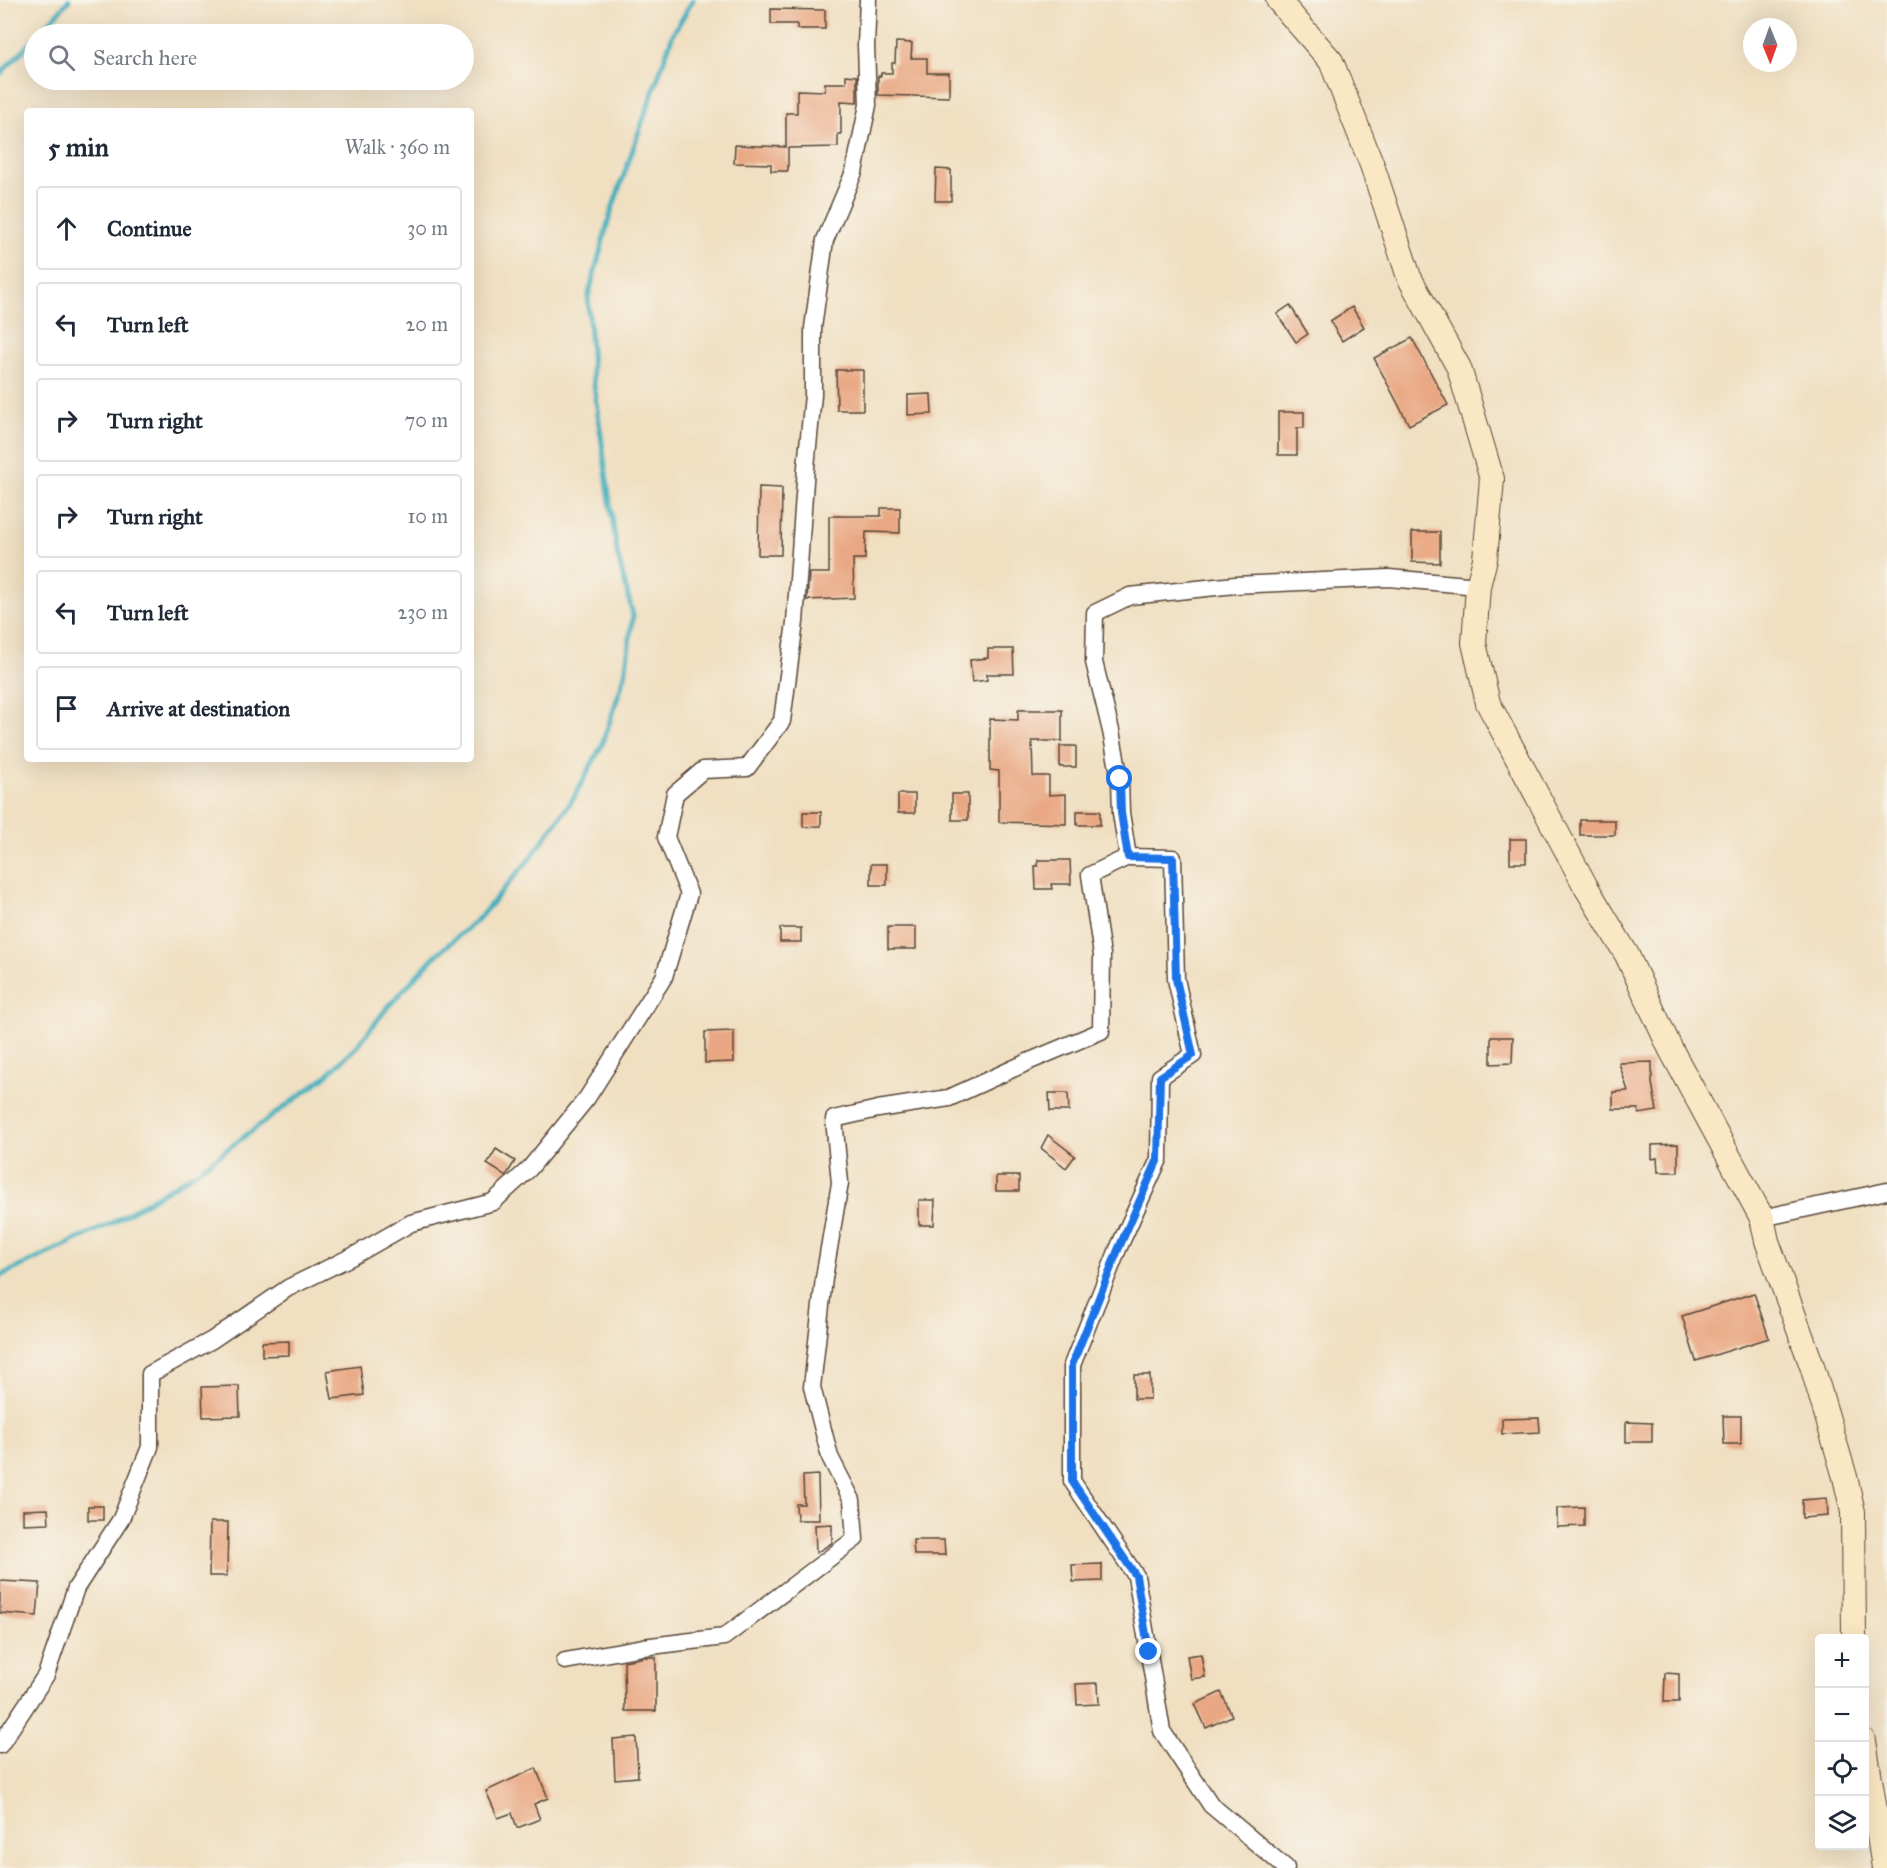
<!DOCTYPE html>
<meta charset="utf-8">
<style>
body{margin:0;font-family:"IM FELL Great Primer",serif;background:#f6f6f7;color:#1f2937}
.controls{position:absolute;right:18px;bottom:18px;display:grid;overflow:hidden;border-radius:6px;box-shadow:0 6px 24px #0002}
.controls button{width:54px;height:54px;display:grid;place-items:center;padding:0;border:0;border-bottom:2px solid #e0e1e3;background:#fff;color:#1f2937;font:30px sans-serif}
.compass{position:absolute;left:1743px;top:18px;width:54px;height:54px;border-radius:50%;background:#fff;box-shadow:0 6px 24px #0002;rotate:179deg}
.stop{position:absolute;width:18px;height:18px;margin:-14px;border:4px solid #1a73e8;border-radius:50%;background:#fff}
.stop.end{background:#1a73e8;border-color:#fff;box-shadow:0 2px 6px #0008}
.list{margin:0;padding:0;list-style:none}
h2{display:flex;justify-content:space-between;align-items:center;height:78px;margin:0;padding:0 24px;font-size:26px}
h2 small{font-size:20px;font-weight:400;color:#747a83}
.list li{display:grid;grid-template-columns:39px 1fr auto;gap:18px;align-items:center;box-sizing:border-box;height:84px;margin:0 12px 12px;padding:0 12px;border:2px solid #e0e1e3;border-radius:6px}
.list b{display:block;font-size:22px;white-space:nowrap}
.list em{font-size:20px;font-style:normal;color:#747a83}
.icon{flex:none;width:33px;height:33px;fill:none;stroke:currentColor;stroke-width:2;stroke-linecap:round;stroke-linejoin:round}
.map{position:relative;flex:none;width:1887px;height:1868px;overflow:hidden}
.search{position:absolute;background:#fff;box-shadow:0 6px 24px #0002;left:24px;top:24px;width:450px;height:66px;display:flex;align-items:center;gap:15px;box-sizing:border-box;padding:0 21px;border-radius:33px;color:#747a83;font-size:22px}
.panel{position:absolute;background:#fff;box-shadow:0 6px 24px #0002;left:24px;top:108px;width:450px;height:654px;border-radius:6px}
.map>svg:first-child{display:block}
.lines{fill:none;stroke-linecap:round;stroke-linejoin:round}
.stream{stroke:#3fadbc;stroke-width:5}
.building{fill:#e9a883}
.street-casing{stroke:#564536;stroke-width:19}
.secondary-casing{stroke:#564536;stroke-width:26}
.street{stroke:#fff;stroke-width:16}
.secondary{stroke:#fae7c3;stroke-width:24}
.route{stroke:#1a73e8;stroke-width:8}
</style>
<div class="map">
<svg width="1887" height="1868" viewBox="0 0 1887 1868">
<rect width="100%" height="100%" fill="#f7f3e8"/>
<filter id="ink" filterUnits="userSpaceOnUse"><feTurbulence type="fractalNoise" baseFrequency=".0167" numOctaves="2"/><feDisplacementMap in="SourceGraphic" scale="12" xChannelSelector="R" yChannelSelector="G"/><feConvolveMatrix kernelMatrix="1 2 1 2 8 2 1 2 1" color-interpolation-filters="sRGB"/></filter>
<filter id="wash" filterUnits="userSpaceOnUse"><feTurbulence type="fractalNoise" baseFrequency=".008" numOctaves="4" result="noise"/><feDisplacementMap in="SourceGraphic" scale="24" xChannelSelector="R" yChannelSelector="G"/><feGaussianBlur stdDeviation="1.35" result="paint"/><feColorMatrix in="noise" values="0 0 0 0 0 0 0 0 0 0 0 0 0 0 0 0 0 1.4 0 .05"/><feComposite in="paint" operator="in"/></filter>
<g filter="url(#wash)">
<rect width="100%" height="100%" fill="#f0dfc1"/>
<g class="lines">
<g class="stream">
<path d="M39 34 69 0"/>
<path d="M0 74 34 39"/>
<path d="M0 1276 112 1223 195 1173 325 1077 358 1045 387 1008 433 958 479 918 532 856 573 799 602 745 625 675 633 615 617 553 592 370 588 297 610 215 673 34 693 0"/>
</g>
</g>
<g id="blocks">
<g class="building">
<path d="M771 9 825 10V29H797V24H771Z"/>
<path d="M896 42 912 43 911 58H927V73H949V97L878 95V76H881V73H892V63H895Z"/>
<path d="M846 75 857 76V102L841 101V134H838V147L788 148V171H771V164L734 163 735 145 786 147V113H797V90L825 91V83H846Z"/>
<path d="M936 169 951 170V201H935Z"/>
<path d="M1290 305 1308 334 1296 342 1277 314Z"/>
<path d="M1352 307 1364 327 1342 341 1330 321Z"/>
<path d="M1412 338 1448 405 1409 425 1374 358Z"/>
<path d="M836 370H863V410H837Z"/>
<path d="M931 394 932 414 908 415V395Z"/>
<path d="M1278 412H1304V428H1297V455H1278Z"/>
<path d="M759 487 782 488 781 555H758Z"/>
<path d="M881 508H900V533L866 532 865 559H853L854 598 807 600 809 573H829V516H881Z"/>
<path d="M1412 532H1440V563L1412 562Z"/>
<path d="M988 649H1013L1014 674H987V680L972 682 970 660 988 658Z"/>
<path d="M1018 710H1062V741H1032L1033 776H1049V795L1066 794V824L999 822V771L990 770V719L1018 720Z"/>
<rect x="1060" y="746" width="16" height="21"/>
<rect x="898" y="794" width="17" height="19"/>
<rect x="952" y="794" width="16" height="26"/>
<rect x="1077" y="811" width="23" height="14"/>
<path d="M803 812H821V826L803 827Z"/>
<rect x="1580" y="820" width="35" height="15"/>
<rect x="1510" y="839" width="16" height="24"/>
<path d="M1038 860H1070L1071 884H1051L1052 889H1036L1035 866H1038Z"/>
<rect x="871" y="864" width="16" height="21"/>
<rect x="888" y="927" width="28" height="22"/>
<rect x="780" y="928" width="21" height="14"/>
<path d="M734 1031V1062L705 1063V1032Z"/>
<path d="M1491 1037H1513L1512 1063 1491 1064Z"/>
<path d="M1652 1062V1083L1657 1111 1639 1114 1638 1109H1613V1092L1628 1091 1619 1063Z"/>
<path d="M1049 1093H1068L1069 1111H1050Z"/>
<path d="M1048 1135 1075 1156 1066 1168 1041 1148Z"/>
<path d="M1678 1144V1172H1658L1657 1158 1652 1159V1145Z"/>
<path d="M496 1149 515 1161 506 1176 487 1164Z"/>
<rect x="996" y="1176" width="23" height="15"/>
<path d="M919 1200H935L934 1225H919Z"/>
<path d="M1754 1293 1769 1338 1696 1361 1682 1316Z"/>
<path d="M289 1341V1355L262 1356V1342Z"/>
<path d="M360 1366 364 1395 332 1399 327 1371Z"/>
<rect x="1134" y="1375" width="16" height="24"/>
<path d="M239 1386 240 1416 203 1417 202 1387Z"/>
<path d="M1723 1416H1741V1444H1724Z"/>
<path d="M1539 1418 1540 1432 1502 1434V1419Z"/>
<path d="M1626 1422 1652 1423V1442H1626Z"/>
<path d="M818 1475 819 1520H797L796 1504H804L803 1476Z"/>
<path d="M1827 1498 1828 1516 1802 1518V1500Z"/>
<rect x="88" y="1506" width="15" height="14"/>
<path d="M1584 1507V1526L1557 1527V1508Z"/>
<path d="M48 1509 49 1523 23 1524V1510Z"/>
<path d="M210 1522H228L227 1576H209Z"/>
<path d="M832 1524V1543L816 1553 815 1525Z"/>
<path d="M913 1540H944L945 1555H914Z"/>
<path d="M1102 1564V1581L1073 1582 1072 1565Z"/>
<path d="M0 1581 40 1583 37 1616 0 1613Z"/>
<path d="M1201 1654 1205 1677 1191 1679 1187 1656Z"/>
<path d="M645 1657H656V1711H625L624 1661Z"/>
<path d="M1665 1673 1679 1674V1702H1664Z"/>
<path d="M1098 1683 1099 1704 1077 1705 1076 1684Z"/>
<path d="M1221 1692 1232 1716 1206 1728 1195 1704Z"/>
<path d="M636 1737 638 1777 615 1779 613 1739Z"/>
<path d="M536 1768 548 1798 534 1804 540 1819 517 1828 512 1813 498 1818 486 1791Z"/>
</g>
</g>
</g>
<g filter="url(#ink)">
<use href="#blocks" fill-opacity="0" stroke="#564536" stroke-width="1.5"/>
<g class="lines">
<defs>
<g id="street">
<path d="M1762 1218 1887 1191"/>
<path d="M565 1661 643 1647 724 1637 855 1539 852 1500 830 1457 812 1387 824 1278 840 1183 834 1119 878 1109 949 1098 1030 1061 1101 1031 1102 955 1090 875 1128 857"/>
<path d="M0 1745 46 1675 76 1588 121 1519 150 1447V1374L212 1340 288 1288 355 1255 411 1223 493 1202 530 1168 587 1098 664 977 689 894 666 837 675 794 703 770 747 768 782 721 795 622 806 467 813 395V328L825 240 854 172 868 105 866 45 868 0"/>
<path d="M1286 1868 1211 1805 1162 1731 1136 1576 1072 1481V1365L1118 1249 1159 1159 1160 1077 1193 1055 1176 979 1173 858 1128 857 1121 813 1120 779 1111 731 1094 662 1095 613 1130 596 1235 585 1389 578 1478 586"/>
</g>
<g id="secondary">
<path d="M1278 0 1331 61 1372 165 1409 277 1459 368 1492 479 1485 559 1478 586 1474 643 1488 703 1586 887 1627 955 1670 1048 1762 1218 1767 1241 1812 1366 1845 1477 1853 1512 1854 1638"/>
<path d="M1864 1741 1884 1868"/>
</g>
</defs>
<use href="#street" class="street-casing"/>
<use href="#secondary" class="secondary-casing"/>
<use href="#street" class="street"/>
<use href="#secondary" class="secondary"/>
</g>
</g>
<g class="lines" filter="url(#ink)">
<path class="route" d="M1120 779 1121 813 1128 857 1173 858 1176 979 1193 1055 1160 1077 1158 1159 1118 1250 1072 1365V1481L1136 1576 1149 1652"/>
</g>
</svg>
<div class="controls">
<button>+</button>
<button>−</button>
<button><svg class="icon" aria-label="locate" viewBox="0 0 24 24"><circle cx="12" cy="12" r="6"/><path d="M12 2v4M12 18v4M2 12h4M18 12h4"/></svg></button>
<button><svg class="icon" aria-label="layers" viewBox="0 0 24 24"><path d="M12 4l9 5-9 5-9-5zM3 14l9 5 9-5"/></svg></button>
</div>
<svg class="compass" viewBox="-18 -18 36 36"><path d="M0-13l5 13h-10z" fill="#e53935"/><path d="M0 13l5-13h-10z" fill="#747a83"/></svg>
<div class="stop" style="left:1120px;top:779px"></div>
<div class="stop end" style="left:1149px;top:1652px"></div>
<div class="search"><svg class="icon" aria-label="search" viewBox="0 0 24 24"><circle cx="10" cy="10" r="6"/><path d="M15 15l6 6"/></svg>Search here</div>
<section class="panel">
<h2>5 min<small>Walk · 360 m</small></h2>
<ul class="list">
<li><svg class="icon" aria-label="ahead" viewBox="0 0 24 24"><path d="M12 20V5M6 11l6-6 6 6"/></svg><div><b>Continue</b></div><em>30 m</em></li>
<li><svg class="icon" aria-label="left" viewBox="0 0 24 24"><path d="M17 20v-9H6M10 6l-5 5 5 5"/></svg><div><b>Turn left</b></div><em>20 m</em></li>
<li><svg class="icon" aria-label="right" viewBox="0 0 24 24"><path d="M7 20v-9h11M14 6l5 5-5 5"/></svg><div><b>Turn right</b></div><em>70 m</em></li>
<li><svg class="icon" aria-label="right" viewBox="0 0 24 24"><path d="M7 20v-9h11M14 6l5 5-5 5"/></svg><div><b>Turn right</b></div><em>10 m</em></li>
<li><svg class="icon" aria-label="left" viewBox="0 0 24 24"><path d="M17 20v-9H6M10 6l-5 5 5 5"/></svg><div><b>Turn left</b></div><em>230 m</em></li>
<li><svg class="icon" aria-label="arrive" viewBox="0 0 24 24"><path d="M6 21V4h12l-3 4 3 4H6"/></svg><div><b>Arrive at destination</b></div></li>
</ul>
</section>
</div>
